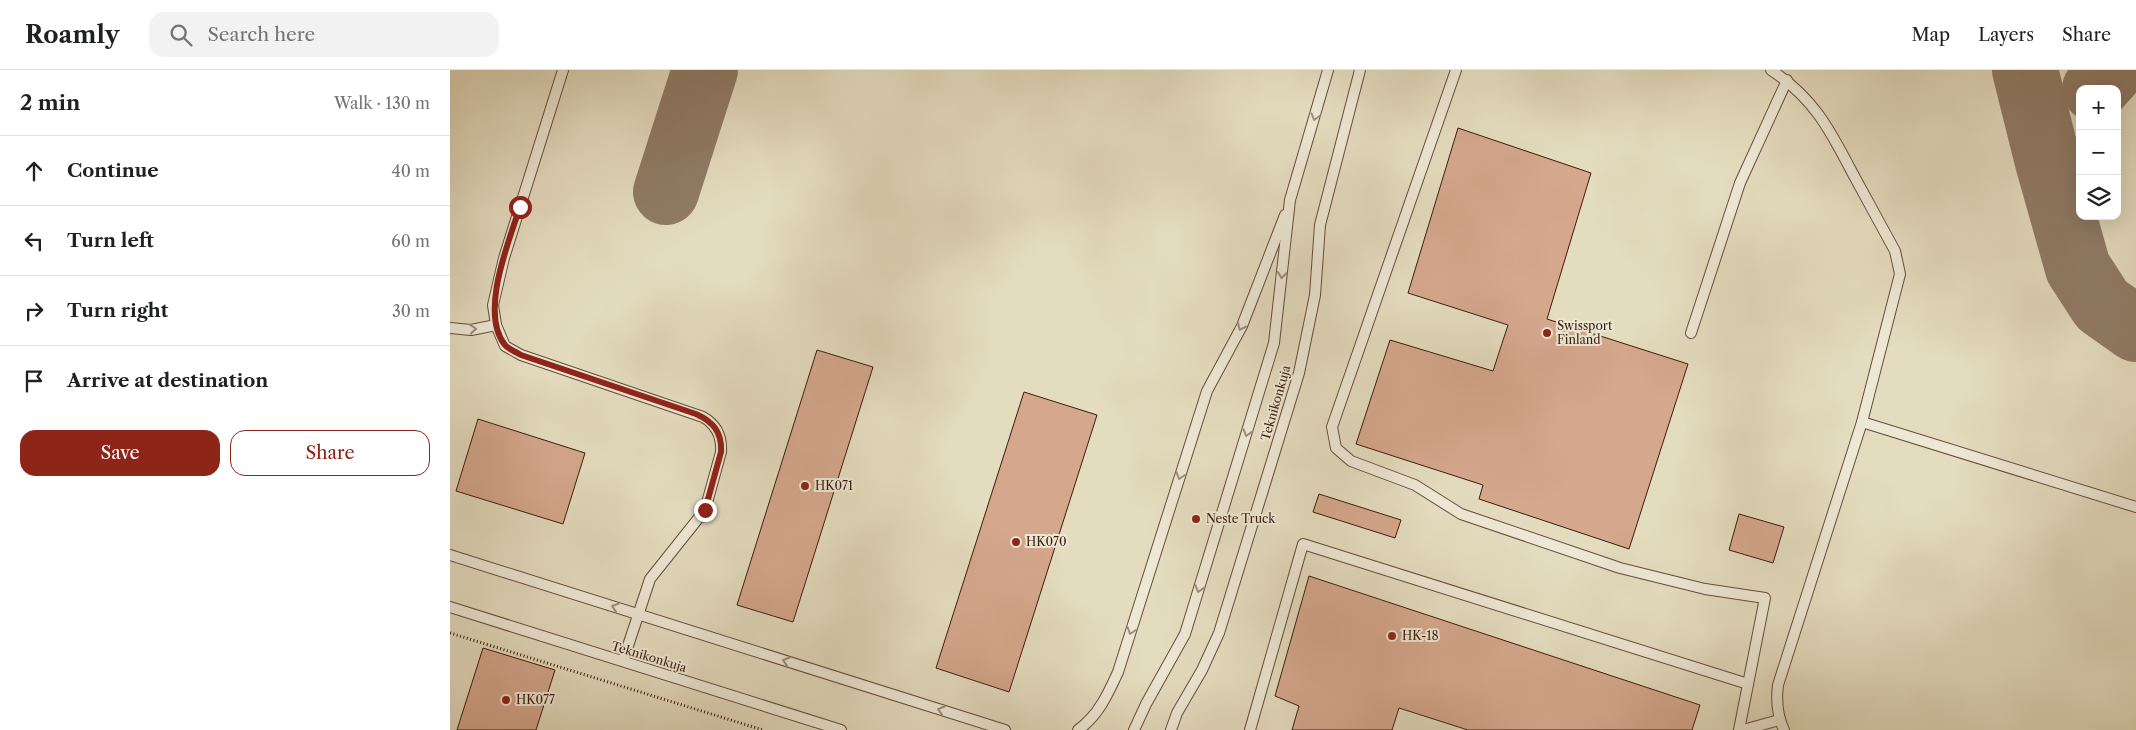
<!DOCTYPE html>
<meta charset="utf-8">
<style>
body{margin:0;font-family:"Libre Caslon Text",serif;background:#f2f2f2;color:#202124}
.controls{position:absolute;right:15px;top:15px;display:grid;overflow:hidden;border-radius:10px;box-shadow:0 5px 20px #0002}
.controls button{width:45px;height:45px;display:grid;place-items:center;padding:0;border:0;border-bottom:1px solid #e0e0e0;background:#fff;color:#202124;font:25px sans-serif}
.stop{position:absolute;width:15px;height:15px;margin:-11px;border:4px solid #8f2418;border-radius:50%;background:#fff}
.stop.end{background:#8f2418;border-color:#fff;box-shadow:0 1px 5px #0008}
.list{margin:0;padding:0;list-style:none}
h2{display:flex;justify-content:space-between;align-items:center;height:65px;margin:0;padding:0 20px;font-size:21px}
h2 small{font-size:16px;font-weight:400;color:#757577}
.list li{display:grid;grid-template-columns:32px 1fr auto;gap:15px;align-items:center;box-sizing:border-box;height:70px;padding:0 20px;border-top:1px solid #e0e0e0}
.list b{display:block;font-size:19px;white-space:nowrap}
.list em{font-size:16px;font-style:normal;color:#757577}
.actions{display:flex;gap:10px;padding:15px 20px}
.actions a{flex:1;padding:11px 0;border:1px solid #8f2418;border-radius:15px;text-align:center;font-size:18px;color:#8f2418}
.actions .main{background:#8f2418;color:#fff}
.icon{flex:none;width:28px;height:28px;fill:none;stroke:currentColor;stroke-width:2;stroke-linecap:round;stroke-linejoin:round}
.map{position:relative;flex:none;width:1686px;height:660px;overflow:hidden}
header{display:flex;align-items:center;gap:30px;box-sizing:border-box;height:70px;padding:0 25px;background:#fff;border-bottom:1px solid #e0e0e0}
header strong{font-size:24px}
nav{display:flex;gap:28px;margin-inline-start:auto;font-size:18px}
.search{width:350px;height:45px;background:#f2f2f2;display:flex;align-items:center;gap:12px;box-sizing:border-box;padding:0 18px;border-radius:15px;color:#757577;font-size:19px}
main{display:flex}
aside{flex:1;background:#fff}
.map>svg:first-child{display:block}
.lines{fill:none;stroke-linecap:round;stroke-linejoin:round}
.taxiway{stroke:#907c66;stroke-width:66}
.building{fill:#d5a78d;stroke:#3d1c0d}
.service-casing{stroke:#674c3a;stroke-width:12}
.path{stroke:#3d1c0d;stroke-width:3;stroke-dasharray:1 2.5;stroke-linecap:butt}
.service{stroke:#ede8d5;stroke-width:10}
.oneway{stroke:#9e8c7b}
.route{stroke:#8f2418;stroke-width:6}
.poi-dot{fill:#8f2418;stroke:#ede8d5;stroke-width:2}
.labels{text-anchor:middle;stroke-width:4;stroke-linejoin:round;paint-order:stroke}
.poi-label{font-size:12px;fill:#3d1c0d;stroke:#ede8d5;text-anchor:start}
.street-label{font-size:12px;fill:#3d1c0d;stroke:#ede8d5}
</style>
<header>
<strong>Roamly</strong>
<div class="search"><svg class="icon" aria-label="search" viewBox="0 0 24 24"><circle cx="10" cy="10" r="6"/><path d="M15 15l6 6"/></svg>Search here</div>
<nav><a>Map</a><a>Layers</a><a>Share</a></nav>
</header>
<main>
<aside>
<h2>2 min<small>Walk · 130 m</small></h2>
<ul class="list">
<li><svg class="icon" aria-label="ahead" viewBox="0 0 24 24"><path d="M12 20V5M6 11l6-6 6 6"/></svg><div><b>Continue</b></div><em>40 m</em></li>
<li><svg class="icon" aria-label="left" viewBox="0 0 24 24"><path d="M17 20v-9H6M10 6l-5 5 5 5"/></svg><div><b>Turn left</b></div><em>60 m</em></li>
<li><svg class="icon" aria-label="right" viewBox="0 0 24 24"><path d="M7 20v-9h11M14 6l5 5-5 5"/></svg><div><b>Turn right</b></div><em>30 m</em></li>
<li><svg class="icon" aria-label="arrive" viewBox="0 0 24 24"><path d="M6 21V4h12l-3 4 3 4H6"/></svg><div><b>Arrive at destination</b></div></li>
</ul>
<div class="actions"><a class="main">Save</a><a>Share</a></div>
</aside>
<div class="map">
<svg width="1686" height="660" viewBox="0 0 1686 660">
<rect width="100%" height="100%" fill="#e4dcbf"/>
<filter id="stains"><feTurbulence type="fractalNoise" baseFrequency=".004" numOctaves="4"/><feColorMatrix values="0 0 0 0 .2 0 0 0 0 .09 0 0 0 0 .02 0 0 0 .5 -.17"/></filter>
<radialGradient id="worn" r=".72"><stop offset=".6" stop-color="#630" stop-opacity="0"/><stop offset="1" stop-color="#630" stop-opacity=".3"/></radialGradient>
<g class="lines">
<g class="taxiway">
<path d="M1575 0 1598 92 1628 198 1652 235 1686 259"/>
<path d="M1645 19 1662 0"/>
<path d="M216 122 255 0"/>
</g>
</g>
<g class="building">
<path d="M1008 58 1141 103 1097 249 1238 294 1179 479 1029 429 1033 415 906 374 940 270 1043 301 1058 255 958 223Z"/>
<path d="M367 280 423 297 343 552 287 535Z"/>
<path d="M574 322 647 345 559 622 486 598Z"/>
<path d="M28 349 135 383 113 454 6 421Z"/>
<path d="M869 424 951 450 945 468 863 442Z"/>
<path d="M1289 444 1334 457 1323 493 1279 480Z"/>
<path d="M859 506 1250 635 1242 660H1018L949 638 942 660H842L849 636 825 626Z"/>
<path d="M33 578 105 600 86 660H7Z"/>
</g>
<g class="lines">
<defs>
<g id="service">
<path d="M113 0 54 188 43 235 46 255 55 276 71 285 253 347C267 355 272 367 271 382L255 440 200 509 173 591"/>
<path d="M1006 0 882 357 886 378 901 391 965 415 1011 444 1170 498 1255 519 1315 528 1289 660"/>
<path d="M1321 0C1364 28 1380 60 1403 104 1417 130 1431 155 1445 181L1450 204 1412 352 1328 615C1326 631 1327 645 1334 660"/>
<path d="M0 258 21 260 46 255"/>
<path d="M1241 263 1290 113 1337 10"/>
<path d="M1412 352 1686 437"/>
<path d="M0 485 555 660"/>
<path d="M0 537 391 660"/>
<path d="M628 660C648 646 658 624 668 602L757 321 792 256 835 145"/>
<path d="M684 660 696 634 735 564 824 273 840 130 878 0"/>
<path d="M721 660 727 643 752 600 769 563 849 303 865 225 870 155 910 0"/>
<path d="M800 660 853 474 1298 614"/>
<path d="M1293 660 1329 650"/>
</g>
</defs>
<use href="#service" class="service-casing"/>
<path class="path" d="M0 563 313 660"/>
<use href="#service" class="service"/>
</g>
<defs><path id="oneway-chevron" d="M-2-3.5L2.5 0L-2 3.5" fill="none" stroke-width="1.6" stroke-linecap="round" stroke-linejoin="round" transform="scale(1.25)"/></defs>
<g class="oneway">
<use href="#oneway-chevron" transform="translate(865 47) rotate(106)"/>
<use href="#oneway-chevron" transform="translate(832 205) rotate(96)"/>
<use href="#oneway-chevron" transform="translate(791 257) rotate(115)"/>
<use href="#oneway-chevron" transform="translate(23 259) rotate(-5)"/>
<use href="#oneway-chevron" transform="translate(797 363) rotate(107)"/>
<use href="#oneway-chevron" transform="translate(730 406) rotate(108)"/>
<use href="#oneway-chevron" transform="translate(749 519) rotate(107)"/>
<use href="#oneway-chevron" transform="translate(165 537) rotate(-162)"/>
<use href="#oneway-chevron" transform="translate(681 561) rotate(108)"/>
<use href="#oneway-chevron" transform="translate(336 591) rotate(-163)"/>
<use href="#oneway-chevron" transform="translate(491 640) rotate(-163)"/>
</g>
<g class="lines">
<path class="route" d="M70 137C59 171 29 243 55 275 58 279 66 282 71 285L246 344C264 352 272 363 271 382L255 440"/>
</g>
<g class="poi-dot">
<circle cx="1097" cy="263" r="5"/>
<circle cx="355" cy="416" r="5"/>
<circle cx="746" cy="449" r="5"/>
<circle cx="566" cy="472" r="5"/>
<circle cx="942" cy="566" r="5"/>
<circle cx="56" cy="630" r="5"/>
</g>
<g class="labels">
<g class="poi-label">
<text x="1107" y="260">Swissport<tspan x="1107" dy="14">Finland</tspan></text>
<text x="365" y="420">HK071</text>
<text x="756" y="453">Neste Truck</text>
<text x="576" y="476">HK070</text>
<text x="952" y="570">HK-18</text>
<text x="66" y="634">HK077</text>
</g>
<g class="street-label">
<text transform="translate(826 333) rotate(-74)" y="4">Teknikonkuja</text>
<text transform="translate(199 587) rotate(17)" y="4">Teknikonkuja</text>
</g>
</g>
<rect width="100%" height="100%" filter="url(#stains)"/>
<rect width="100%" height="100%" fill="url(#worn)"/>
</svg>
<div class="controls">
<button>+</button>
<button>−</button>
<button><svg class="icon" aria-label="layers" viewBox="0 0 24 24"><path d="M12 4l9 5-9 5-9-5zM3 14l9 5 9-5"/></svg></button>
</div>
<div class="stop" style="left:70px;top:137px"></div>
<div class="stop end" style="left:255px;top:440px"></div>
</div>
</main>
